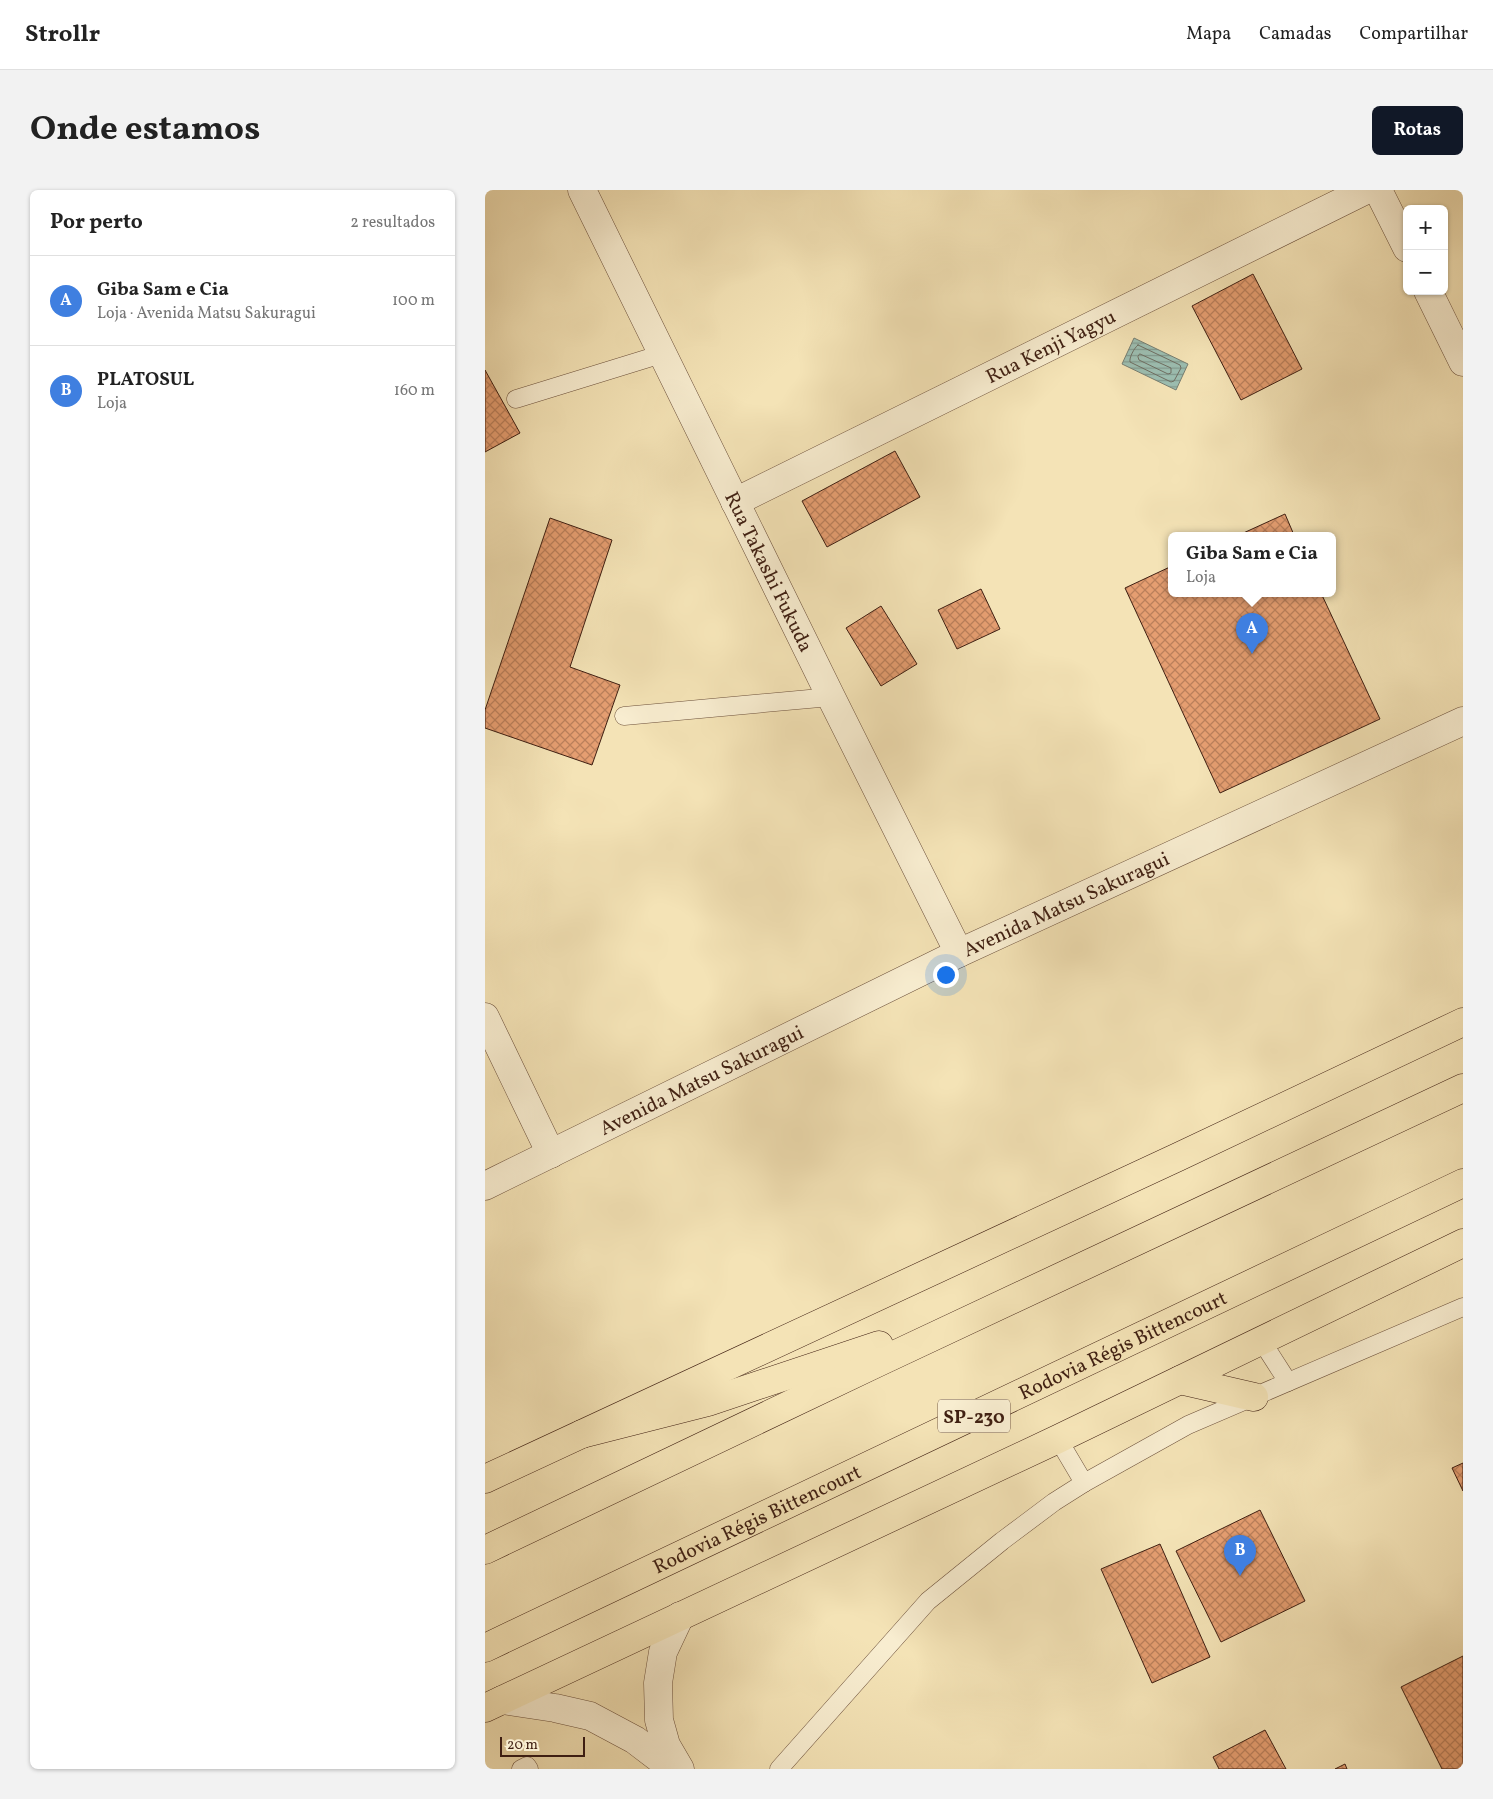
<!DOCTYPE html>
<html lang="pt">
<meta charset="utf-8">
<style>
body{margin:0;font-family:Vollkorn,serif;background:#f2f2f2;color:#222}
.controls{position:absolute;right:15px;top:15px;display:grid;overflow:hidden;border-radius:8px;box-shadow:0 1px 4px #0004}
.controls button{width:45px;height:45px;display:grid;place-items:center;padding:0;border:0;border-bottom:1px solid #e0e0e0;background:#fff;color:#222;font:25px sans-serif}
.scale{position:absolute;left:15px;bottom:12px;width:85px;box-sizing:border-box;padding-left:5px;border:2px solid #3f1f12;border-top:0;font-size:14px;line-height:18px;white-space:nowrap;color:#3f1f12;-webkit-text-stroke:4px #f8edd0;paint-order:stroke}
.you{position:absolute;left:460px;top:784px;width:18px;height:18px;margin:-12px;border:4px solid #fff;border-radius:50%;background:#1a73e8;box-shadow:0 0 0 8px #1a73e833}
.badge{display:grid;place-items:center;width:32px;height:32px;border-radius:50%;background:#111827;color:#fff;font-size:16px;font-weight:700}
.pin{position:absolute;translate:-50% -41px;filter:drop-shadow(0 1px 2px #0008)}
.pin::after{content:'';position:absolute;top:26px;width:18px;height:15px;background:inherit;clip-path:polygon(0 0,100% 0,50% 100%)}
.popup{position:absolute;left:683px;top:342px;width:168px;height:65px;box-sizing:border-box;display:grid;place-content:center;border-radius:8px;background:#fff;filter:drop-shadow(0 1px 4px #0005);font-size:16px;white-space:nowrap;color:#767676}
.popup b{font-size:19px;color:#222}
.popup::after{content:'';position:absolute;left:50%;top:100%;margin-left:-10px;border:10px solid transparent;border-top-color:#fff}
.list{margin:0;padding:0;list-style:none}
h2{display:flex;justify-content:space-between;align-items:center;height:65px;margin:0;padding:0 20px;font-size:21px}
h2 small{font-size:16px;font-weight:400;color:#767676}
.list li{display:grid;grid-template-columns:32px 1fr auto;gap:15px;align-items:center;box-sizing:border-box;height:90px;padding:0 20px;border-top:1px solid #e0e0e0}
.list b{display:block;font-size:19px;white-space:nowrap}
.list p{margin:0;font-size:16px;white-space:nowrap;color:#767676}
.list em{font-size:16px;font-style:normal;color:#767676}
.map{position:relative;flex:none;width:978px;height:1579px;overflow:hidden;border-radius:8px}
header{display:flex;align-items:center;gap:30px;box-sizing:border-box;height:70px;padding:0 25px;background:#fff;border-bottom:1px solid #e0e0e0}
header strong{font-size:24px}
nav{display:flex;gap:28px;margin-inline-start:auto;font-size:18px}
.intro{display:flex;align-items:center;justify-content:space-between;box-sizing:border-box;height:120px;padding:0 30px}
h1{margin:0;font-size:35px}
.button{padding:12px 22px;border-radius:8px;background:#111827;color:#fff;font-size:18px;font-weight:700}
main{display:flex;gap:30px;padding:0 30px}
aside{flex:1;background:#fff;border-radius:8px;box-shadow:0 1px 4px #0004}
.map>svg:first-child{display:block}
.water{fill:url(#water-rules);stroke:#777e71}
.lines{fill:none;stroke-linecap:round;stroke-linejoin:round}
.shore{stroke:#6e6e62;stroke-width:1}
.building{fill:url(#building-cross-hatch);stroke:#3f1f12}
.service-casing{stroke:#6c503b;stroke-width:19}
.minor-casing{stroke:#6c503b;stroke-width:29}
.primary-casing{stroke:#3f1f12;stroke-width:29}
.motorway-casing{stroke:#3f1f12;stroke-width:29}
.service{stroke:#f8edd0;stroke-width:18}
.minor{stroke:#f8edd0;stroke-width:28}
.primary{stroke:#f4e3b6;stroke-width:28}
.motorway{stroke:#f4e3b6;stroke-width:28}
.labels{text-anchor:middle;stroke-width:4;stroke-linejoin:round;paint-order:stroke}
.shield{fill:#f8edd0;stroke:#765d4b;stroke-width:1}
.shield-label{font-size:19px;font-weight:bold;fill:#3f1f12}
.street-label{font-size:20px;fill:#3f1f12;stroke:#f8edd0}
</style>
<header>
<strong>Strollr</strong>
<nav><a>Mapa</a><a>Camadas</a><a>Compartilhar</a></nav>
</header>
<div class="intro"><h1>Onde estamos</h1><a class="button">Rotas</a></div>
<main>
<aside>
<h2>Por perto<small>2 resultados</small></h2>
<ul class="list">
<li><span class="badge" style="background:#3f7fe0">A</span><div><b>Giba Sam e Cia</b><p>Loja · Avenida Matsu Sakuragui</p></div><em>100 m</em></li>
<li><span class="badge" style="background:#3f7fe0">B</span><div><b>PLATOSUL</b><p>Loja</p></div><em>160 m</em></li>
</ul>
</aside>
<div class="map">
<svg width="978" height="1579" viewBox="0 0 978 1579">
<defs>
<pattern id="water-rules" width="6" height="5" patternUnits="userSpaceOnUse" patternTransform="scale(1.25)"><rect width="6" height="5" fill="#9cbeb1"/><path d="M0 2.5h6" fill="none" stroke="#819a8f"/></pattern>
<pattern id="building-cross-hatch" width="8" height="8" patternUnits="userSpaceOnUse" patternTransform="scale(1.25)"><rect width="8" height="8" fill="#e59e71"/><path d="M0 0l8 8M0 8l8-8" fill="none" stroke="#bb805b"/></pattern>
</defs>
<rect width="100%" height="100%" fill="#f4e3b6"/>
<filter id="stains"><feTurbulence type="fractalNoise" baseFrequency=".004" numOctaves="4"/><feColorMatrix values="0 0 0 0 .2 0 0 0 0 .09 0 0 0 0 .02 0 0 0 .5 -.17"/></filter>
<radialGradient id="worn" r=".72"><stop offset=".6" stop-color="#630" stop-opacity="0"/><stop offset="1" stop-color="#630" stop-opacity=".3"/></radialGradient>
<path class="water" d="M649 148 703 174 691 200 637 174Z"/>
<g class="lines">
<g class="shore">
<path d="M653 155 695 175 696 178 689 191 686 192 645 172C644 168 649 158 653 155Z"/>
<path d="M655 164 686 178V183L683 184 654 170 653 167Z"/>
</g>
</g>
<g class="building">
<path d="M768 84 817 179 756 210 707 116Z"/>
<path d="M0 180 35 243 0 262Z"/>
<path d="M410 261 435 307 342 357 317 311Z"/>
<path d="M800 324 809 345H754Z"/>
<path d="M65 328 127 350 85 477 135 495 107 575 0 538V520Z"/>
<path d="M687 376V403H836L895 529 735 603 640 398Z"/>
<path d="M496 399 515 439 472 459 453 420Z"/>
<path d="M396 416 432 474 396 496 361 438Z"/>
<path d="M978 1273V1301L967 1278Z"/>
<path d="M775 1320 820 1411 736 1452 691 1361Z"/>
<path d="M675 1354 725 1467 667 1493 616 1379Z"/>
<path d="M978 1466V1579H957L916 1497Z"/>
<path d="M780 1540 801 1579H734L728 1567Z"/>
<path d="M860 1574 862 1579H850Z"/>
</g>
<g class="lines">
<defs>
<g id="service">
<path d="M31 209 177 164"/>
<path d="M139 526 346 507"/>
<path d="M776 1150 803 1192"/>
<path d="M573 1249 599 1293 703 1235 978 1117"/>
<path d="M36 1579 42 1576 44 1579"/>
<path d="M294 1579 443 1411 517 1351 569 1312 599 1293"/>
</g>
<g id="minor">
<path id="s1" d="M97 0 346 507 474 763"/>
<path d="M893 0 922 58"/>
<path d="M943 101 978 172"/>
<path id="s2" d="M250 312 881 0"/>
<path d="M0 827 66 964"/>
<path id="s3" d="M0 996 474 763 978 531"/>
<path d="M17 1510 70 1518 105 1526 150 1550 188 1579"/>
<path d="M195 1579 181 1555 174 1530 173 1493 178 1462 195 1426"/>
</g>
<g id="primary">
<path d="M695 1190 769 1207"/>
<path d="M0 1289 693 967 978 832"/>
<path d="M0 1518 573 1249 978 1053"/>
</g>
<g id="motorway">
<path d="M97 1244 223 1212 394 1155"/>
<path d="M0 1360 392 1173 978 898"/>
<path id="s4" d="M0 1458 978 993"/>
</g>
</defs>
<use href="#service" class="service-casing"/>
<use href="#minor" class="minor-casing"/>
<use href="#primary" class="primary-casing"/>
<use href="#motorway" class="motorway-casing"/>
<use href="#service" class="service"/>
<use href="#minor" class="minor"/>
<use href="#primary" class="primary"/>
<use href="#motorway" class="motorway"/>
</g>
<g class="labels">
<rect class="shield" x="453" y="1209.5" width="72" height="33" rx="4"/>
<g class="shield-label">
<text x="489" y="1233">SP-230</text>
</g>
<g class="street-label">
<text dy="7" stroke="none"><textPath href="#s2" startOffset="352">Rua Kenji Yagyu</textPath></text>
<text dy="7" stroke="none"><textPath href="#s1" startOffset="425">Rua Takashi Fukuda</textPath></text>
<text dy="7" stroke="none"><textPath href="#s3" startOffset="646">Avenida Matsu Sakuragui</textPath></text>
<text dy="7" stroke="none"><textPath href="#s3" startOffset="241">Avenida Matsu Sakuragui</textPath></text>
<text dy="7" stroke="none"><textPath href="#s4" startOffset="706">Rodovia Régis Bittencourt</textPath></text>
<text dy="7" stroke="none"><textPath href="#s4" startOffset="301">Rodovia Régis Bittencourt</textPath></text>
</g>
</g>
<rect width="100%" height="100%" filter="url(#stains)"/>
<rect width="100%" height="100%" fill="url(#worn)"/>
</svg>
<div class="controls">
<button>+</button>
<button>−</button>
</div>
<div class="scale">20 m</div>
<div class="you"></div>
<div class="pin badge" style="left:767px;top:464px;background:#3f7fe0">A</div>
<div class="popup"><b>Giba Sam e Cia</b>Loja</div>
<div class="pin badge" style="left:755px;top:1386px;background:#3f7fe0">B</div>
</div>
</main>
